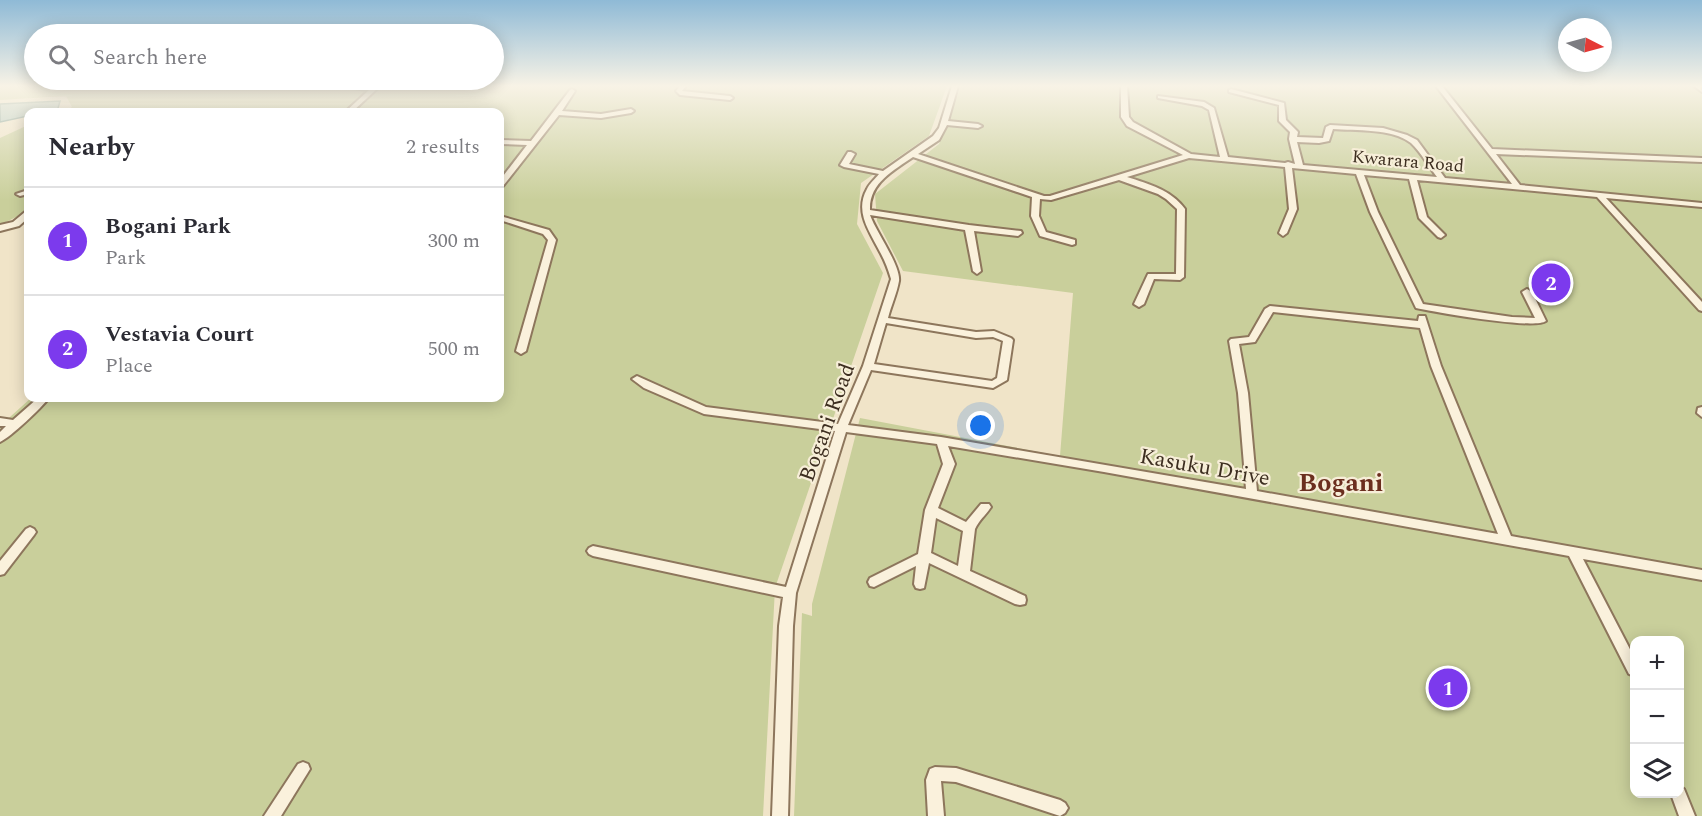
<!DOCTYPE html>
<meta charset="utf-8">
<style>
body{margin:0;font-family:Spectral,serif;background:#f7f7f7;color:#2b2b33}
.controls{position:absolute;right:18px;bottom:18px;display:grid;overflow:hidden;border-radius:12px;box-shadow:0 3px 15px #0003}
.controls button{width:54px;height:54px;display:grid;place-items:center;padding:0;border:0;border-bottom:2px solid #e1e1e2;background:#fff;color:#2b2b33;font:30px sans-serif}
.compass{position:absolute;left:1558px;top:18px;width:54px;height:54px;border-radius:50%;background:#fff;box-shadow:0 3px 15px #0003;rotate:96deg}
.you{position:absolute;left:981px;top:426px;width:21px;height:21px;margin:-15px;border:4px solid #fff;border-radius:50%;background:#1a73e8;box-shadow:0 0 0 9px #1a73e833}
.badge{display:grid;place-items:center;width:39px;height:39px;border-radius:50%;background:#7c3aed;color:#fff;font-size:20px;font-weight:700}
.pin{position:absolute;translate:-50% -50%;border:3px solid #fff;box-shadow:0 2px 6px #0006}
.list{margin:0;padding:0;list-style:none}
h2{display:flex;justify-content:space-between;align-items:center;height:78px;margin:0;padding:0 24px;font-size:26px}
h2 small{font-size:20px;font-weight:400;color:#7c7c81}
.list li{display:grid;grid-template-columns:39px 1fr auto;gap:18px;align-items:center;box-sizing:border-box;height:108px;padding:0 24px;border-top:2px solid #e1e1e2}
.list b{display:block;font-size:22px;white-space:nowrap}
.list p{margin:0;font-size:20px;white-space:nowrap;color:#7c7c81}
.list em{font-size:20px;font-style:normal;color:#7c7c81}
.icon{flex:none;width:33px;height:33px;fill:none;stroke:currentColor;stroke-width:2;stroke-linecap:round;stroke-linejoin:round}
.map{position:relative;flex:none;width:1702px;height:816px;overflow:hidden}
.search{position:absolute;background:#fff;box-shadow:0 3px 15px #0003;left:24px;top:24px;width:480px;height:66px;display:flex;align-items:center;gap:15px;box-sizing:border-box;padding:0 21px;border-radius:33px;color:#7c7c81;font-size:22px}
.panel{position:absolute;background:#fff;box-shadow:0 3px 15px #0003;left:24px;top:108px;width:480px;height:294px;border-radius:12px}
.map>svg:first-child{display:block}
.green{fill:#c9cf9b;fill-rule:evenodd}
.water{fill:#a9c4bc;stroke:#6f938a;stroke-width:1.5}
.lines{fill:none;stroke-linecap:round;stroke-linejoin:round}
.street-casing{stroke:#8d765c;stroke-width:4}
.street{fill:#faf1dc;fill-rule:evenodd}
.labels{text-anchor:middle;stroke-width:4.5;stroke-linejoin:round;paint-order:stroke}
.far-street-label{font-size:18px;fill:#3d2e20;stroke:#f7eed8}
.street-label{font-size:22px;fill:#3d2e20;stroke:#f7eed8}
.quarter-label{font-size:26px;font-weight:bold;fill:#6b2e1e;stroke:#f7eed8}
</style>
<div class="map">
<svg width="1702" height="816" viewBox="0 0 1702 816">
<rect width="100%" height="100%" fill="#f0e4c8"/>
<g class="green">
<path d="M0 86H947L929 136 861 183 857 224 883 273 775 588 763 816H0V426L31 398H500V112H64L72 107 66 96 0 100Z"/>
<path d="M961 86H1702V816H794L802 613 812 616V604L860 418 1060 456 1073 293 903 271 877 221 875 194 939 144ZM1634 640H1680V794H1634Z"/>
<path d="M28 125V211L0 225V138Z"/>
</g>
<path class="water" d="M60 101 57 112H28V116L0 122V104Z"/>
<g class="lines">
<defs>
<g id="street">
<path d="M347 86H380L352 112H345L369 90 350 88Z"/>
<path d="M680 86H686L682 91 730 96 733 98 730 100 680 95 676 91Z"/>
<path d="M952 86H958L948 121 978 124 982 126 978 128 947 125 939 140 918 154 1044 196H1050L1183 155 1127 126 1121 117V86H1127L1129 117 1133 122 1191 154 1220 157 1209 110 1202 106 1158 98V96L1204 102 1214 108 1228 157 1285 163 1288 162 1295 164 1289 139 1290 132 1279 121V105L1229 92V90L1231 89 1284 103 1286 120 1298 132 1297 137 1323 138 1326 127 1330 125 1383 128 1407 135 1417 140 1445 178 1512 184 1436 86H1442L1492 149 1702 158V162L1496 154 1520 185 1702 203V207L1606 198 1702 302V311L1699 310 1597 197 1417 180 1427 217 1445 235 1441 238 1438 237 1419 218 1409 179 1364 175 1378 212 1423 304 1512 317 1535 318 1522 292 1527 289 1532 292 1546 321C1534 330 1435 312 1416 308L1370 212 1356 174 1292 168 1297 209 1287 233 1283 236 1279 233 1289 209 1285 167 1189 158 1127 177C1149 184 1171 190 1185 209L1184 277 1180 280 1154 279 1144 304 1139 307 1134 304 1148 274H1176L1177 209 1166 199 1158 194 1119 180 1051 200 1040 199 1039 216 1046 232 1075 240V244L1072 245 1040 236 1031 216 1032 197 913 157C893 171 869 183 870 210L969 225 1021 231 1022 233 1018 236 974 231 981 271 977 274 973 271 965 230 870 215C876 232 901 266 899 281 897 293 891 306 888 318L976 332 994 331 1011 338 1013 340 1007 380 993 388 871 370 848 425 941 437 1246 489 1238 393 1229 341 1231 339 1249 337 1265 309 1270 306 1418 321 1419 316H1425L1441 366 1511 536 1702 570V580L1583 559 1634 657V676L1629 674 1569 556 1104 472 948 446 955 464 938 508 966 522 981 504H989L991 507C986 515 979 520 975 529L970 571 1025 596 1026 600 1025 604 1020 605 1015 604 929 563 924 588 920 589 916 588 914 584 916 566 874 587 870 586 868 582 870 578 918 554 925 510 943 464 937 444 846 432 796 593 793 626 788 816H772L779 626 783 597 593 556 589 554 587 551 589 548 593 546 786 587 835 431 704 414 644 388 632 379 637 376 706 407 838 424 863 366 891 279C888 269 885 261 880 252 870 232 854 212 867 189 869 184 875 179 879 174L844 167 840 165 848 152H851L855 154 849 164 883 171 933 136 939 128ZM1333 129C1356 131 1392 128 1411 143 1420 151 1430 168 1437 177L1303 165 1297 142 1319 143 1329 141ZM1273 312 1420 328 1431 366 1498 534 1257 491 1248 393 1239 344 1255 342ZM886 323 976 338 993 337 1003 341 997 378 992 381 874 364ZM936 518 963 531 958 566 931 553Z"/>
<path d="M1694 86H1701L1702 92Z"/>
<path d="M572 89 575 91 562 111 601 114 631 109 634 111 631 113 601 118 559 115 503 186H500V180L527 145 500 144V140L531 141 570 90Z"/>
<path d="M28 190V194L20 196 16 194Z"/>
<path d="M25 212H28V218L19 226 0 231V225L13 222Z"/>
<path d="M500 216 549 230 556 240 526 351 521 354 516 351 548 240 543 234 500 220Z"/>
<path d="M38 398H49C41 408 11 437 0 442V432L6 426H0V418L13 420Z"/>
<path d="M1702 407V417L1697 413 1698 408Z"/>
<path d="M30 527 34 529 36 532 34 535 4 574 0 575V561L26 529Z"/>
<path d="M303 762 308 764 310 769 281 816H264L298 764Z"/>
<path d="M935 767 956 768 1060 800 1065 803 1068 808 1065 813 1060 816 956 782 941 781 944 816H928L926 780 930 769Z"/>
<path d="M1680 787 1684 789 1695 816H1679L1671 794H1680Z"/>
</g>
</defs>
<use href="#street" class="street-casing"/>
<use href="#street" class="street"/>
</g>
<linearGradient id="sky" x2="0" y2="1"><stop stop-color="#8fbad6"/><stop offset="0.43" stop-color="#f8f3e6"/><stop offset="1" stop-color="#f8f3e6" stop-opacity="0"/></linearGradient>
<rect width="1702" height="200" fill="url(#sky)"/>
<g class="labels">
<g class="far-street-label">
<text transform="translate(1408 161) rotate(5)" y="6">Kwarara Road</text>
</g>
<g class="street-label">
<text transform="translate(826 422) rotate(-70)" y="8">Bogani Road</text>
<text transform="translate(1205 466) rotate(10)" y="8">Kasuku Drive</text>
</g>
<g class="quarter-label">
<text x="1341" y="491">Bogani</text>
</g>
</g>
</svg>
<div class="controls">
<button>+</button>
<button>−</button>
<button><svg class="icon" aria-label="layers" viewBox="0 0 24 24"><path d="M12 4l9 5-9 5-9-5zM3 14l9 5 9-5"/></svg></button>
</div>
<svg class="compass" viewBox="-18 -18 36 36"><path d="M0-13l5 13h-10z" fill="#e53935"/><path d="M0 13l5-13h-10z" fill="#7c7c81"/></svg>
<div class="you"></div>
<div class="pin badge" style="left:1448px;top:688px">1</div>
<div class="pin badge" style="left:1551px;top:283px">2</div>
<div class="search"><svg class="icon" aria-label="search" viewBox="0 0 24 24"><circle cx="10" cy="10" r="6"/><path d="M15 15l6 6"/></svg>Search here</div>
<section class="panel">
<h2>Nearby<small>2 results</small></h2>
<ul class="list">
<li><span class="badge">1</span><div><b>Bogani Park</b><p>Park</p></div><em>300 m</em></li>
<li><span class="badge">2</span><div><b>Vestavia Court</b><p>Place</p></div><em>500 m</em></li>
</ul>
</section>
</div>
